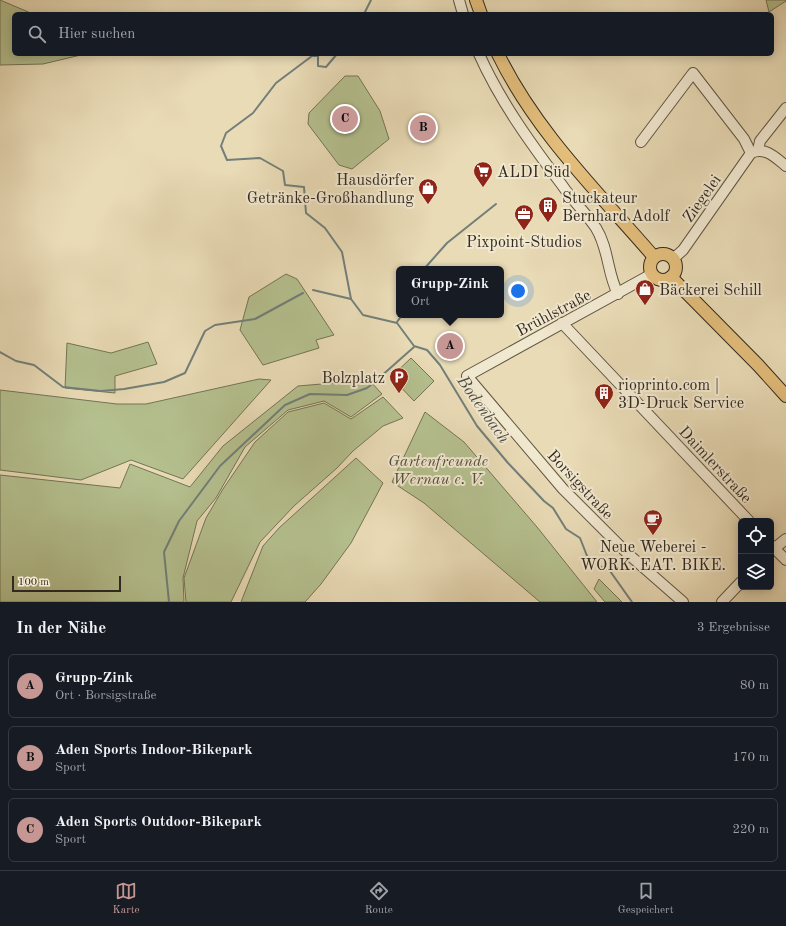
<!DOCTYPE html>
<html lang="de">
<meta charset="utf-8">
<style>
body{margin:0;font-family:"Old Standard TT",serif;background:#242831;color:#f1f3f6}
.controls{position:absolute;right:12px;bottom:12px;display:grid;overflow:hidden;border-radius:6px;box-shadow:0 2px 10px #0003}
.controls button{width:36px;height:36px;display:grid;place-items:center;padding:0;border:0;border-bottom:1px solid #363941;background:#171b24;color:#f1f3f6;font:20px sans-serif}
.scale{position:absolute;left:12px;bottom:10px;width:109px;box-sizing:border-box;padding-left:4px;border:2px solid #33291e;border-top:0;font-size:11px;line-height:14px;white-space:nowrap;color:#33291e;-webkit-text-stroke:3px #f1e8d0;paint-order:stroke}
.you{position:absolute;left:518px;top:291px;width:14px;height:14px;margin:-10px;border:3px solid #fff;border-radius:50%;background:#1a73e8;box-shadow:0 0 0 6px #1a73e833}
.badge{display:grid;place-items:center;width:26px;height:26px;border-radius:50%;background:#c59692;color:#111;font-size:13px;font-weight:700}
.pin{position:absolute;translate:-50% -50%;border:2px solid #fff;box-shadow:0 1px 4px #0006}
.popup{position:absolute;left:396px;top:266px;width:108px;height:52px;box-sizing:border-box;display:grid;place-content:center;border-radius:6px;background:#171b24;filter:drop-shadow(0 1px 3px #0005);font-size:13px;white-space:nowrap;color:#9ea1a6}
.popup b{font-size:15px;color:#f1f3f6}
.popup::after{content:'';position:absolute;left:50%;top:100%;margin-left:-8px;border:8px solid transparent;border-top-color:#171b24}
.list{margin:0;padding:0;list-style:none}
h2{display:flex;justify-content:space-between;align-items:center;height:52px;margin:0;padding:0 16px;font-size:17px}
h2 small{font-size:13px;font-weight:400;color:#9ea1a6}
.list li{display:grid;grid-template-columns:26px 1fr auto;gap:12px;align-items:center;box-sizing:border-box;height:64px;margin:0 8px 8px;padding:0 8px;border:1px solid #363941;border-radius:6px}
.list b{display:block;font-size:15px;white-space:nowrap}
.list p{margin:0;font-size:13px;white-space:nowrap;color:#9ea1a6}
.list em{font-size:13px;font-style:normal;color:#9ea1a6}
.icon{flex:none;width:22px;height:22px;fill:none;stroke:currentColor;stroke-width:2;stroke-linecap:round;stroke-linejoin:round}
.map{position:relative;flex:none;width:786px;height:602px;overflow:hidden}
.search{position:absolute;background:#171b24;box-shadow:0 2px 10px #0003;left:12px;right:12px;top:12px;height:44px;display:flex;align-items:center;gap:10px;box-sizing:border-box;padding:0 14px;border-radius:6px;color:#9ea1a6;font-size:15px}
.sheet{height:268px;background:#171b24}
nav{display:flex;justify-content:space-around;align-items:center;box-sizing:border-box;height:56px;border-top:1px solid #363941;background:#171b24;font-size:11px;color:#9ea1a6}
nav a{display:grid;justify-items:center;gap:2px}
nav .on{color:#c59692}
.map>svg:first-child{display:block}
.green{fill:#b5c08f;stroke:#747456}
.lines{fill:none;stroke-linecap:round;stroke-linejoin:round}
.stream{stroke:#727f7a;stroke-width:2}
.minor-casing{stroke:#605644;stroke-width:12}
.major-casing{stroke:#33291e;stroke-width:14}
.minor{stroke:#f1e8d0;stroke-width:10}
.major{stroke:#e4be7b;stroke-width:12}
.labels{text-anchor:middle;stroke-width:4;stroke-linejoin:round;paint-order:stroke}
.poi-label{font-size:16px;fill:#33291e;stroke:#f1e8d0;text-anchor:start}
.street-label{font-size:16px;fill:#33291e;stroke:#f1e8d0}
.park-label{font-size:16px;font-style:italic;fill:#544f3a;stroke:#f1e8d0}
.water-label{font-size:17px;font-style:italic;fill:#4d4d44;stroke:#f1e8d0}
</style>
<div class="map">
<svg width="786" height="602" viewBox="0 0 786 602">
<rect width="100%" height="100%" fill="#e9dbb6"/>
<filter id="stains"><feTurbulence type="fractalNoise" baseFrequency=".005" numOctaves="4"/><feColorMatrix values="0 0 0 0 .2 0 0 0 0 .09 0 0 0 0 .02 0 0 0 .5 -.17"/></filter>
<radialGradient id="worn" r=".72"><stop offset=".6" stop-color="#630" stop-opacity="0"/><stop offset="1" stop-color="#630" stop-opacity=".3"/></radialGradient>
<g class="green">
<path d="M0 0 33 14H14V54H85L43 64 0 65Z"/>
<path d="M766 0H786V1L769 12Z"/>
<path d="M345 76H358L380 111 389 139 352 169 339 165 308 124 309 113Z"/>
<path d="M286 274 297 279 334 335 316 340 319 348 263 365 240 330 249 297Z"/>
<path d="M148 342 157 364 115 376V393L65 388 67 343 111 353Z"/>
<path d="M411 358 434 381 414 401 391 377Z"/>
<path d="M259 379 271 380 183 479 131 460 81 480 0 470V390L117 404H146Z"/>
<path d="M369 380 382 394 351 417 324 401 288 410 245 447 216 498 197 521 183 578 184 602H0V475L120 488 130 464 190 487 223 446 298 386Z"/>
<path d="M383 397 403 418 383 426 353 451 337 468 294 506 260 542 231 602H186L184 578 206 518 223 489 255 442 288 412 324 403 351 419Z"/>
<path d="M425 412 464 442 537 527 597 602H540L424 503 392 482Z"/>
<path d="M356 458 383 483 351 543 321 584 305 602H241L263 546 279 528Z"/>
<path d="M599 579 622 602H605L594 589Z"/>
</g>
<g class="lines">
<g class="stream">
<path d="M364 14 371 0"/>
<path d="M337 54 326 67 318 66V56H312L276 83 253 113 226 133 221 146 227 160 260 158 283 171 285 185 304 187 306 213 325 228 342 252 351 299 363 315 397 323 414 346 427 350 440 365 477 426 508 463 544 501 553 508 566 529 580 538 589 561 610 571 632 602"/>
<path d="M424 269 447 243 496 204"/>
<path d="M313 290 351 299"/>
<path d="M397 322 402 315"/>
<path d="M0 352 16 361 34 365 63 387 101 391 124 389 164 382 185 373 205 331 215 325 255 319 303 293"/>
<path d="M379 378 414 347"/>
<path d="M169 602 164 552 179 521 220 466 285 405 310 394 347 395 367 388 371 385"/>
</g>
<defs>
<g id="minor">
<path d="M459 0 463 14"/>
<path d="M479 54C500 101 531 144 562 185 572 200 586 213 596 228 609 249 607 273 618 294"/>
<path d="M641 142 693 73 744 139 751 153"/>
<path d="M758 150 760 141 786 108"/>
<path d="M674 258 683 250 751 153C765 146 776 158 786 166"/>
<path d="M652 274 467 376 563 489 627 553 683 602"/>
<path d="M562 323 749 521"/>
<path d="M771 545 786 560"/>
<path d="M771 551 786 539"/>
<path d="M722 602 741 582"/>
</g>
<g id="major">
<path d="M476 0 481 14"/>
<path d="M498 54C536 132 598 192 654 257"/>
<circle cx="663" cy="267" r="13"/>
<path d="M671 277 758 365 786 396"/>
</g>
</defs>
<use href="#minor" class="minor-casing"/>
<use href="#major" class="major-casing"/>
<use href="#minor" class="minor"/>
<use href="#major" class="major"/>
</g>
<defs>
<symbol id="supermarket-pin" viewBox="-11 -11 22 30"><path d="M0 17L-7.5 6A9.5 9.5 0 1 1 7.5 6Z" fill="#8f2418" stroke="#f1e8d0"/><path d="M-6-5.5h2.5l.6 2H6L4.5 2H-2.5L-4.4-4H-6ZM-1.5 3.2a1.3 1.3 0 1 0 .1 0ZM3 3.2a1.3 1.3 0 1 0 .1 0Z" fill="#fff"/></symbol>
<symbol id="shop-pin" viewBox="-11 -11 22 30"><path d="M0 17L-7.5 6A9.5 9.5 0 1 1 7.5 6Z" fill="#8f2418" stroke="#f1e8d0"/><path d="M-5-2.5h2.3a2.7 3.5 0 0 1 5.4 0H5L5.5 6h-11ZM-1.5-2.5h3a1.5 2.3 0 0 0-3 0Z" fill="#fff"/></symbol>
<symbol id="building-pin" viewBox="-11 -11 22 30"><path d="M0 17L-7.5 6A9.5 9.5 0 1 1 7.5 6Z" fill="#8f2418" stroke="#f1e8d0"/><path d="M-4-6H4V6H1V3H-1V6H-4ZM-2.5-4.3h1.7v1.8h-1.7ZM.8-4.3h1.7v1.8H.8ZM-2.5-1h1.7V.8h-1.7ZM.8-1h1.7V.8H.8Z" fill="#fff"/></symbol>
<symbol id="office-pin" viewBox="-11 -11 22 30"><path d="M0 17L-7.5 6A9.5 9.5 0 1 1 7.5 6Z" fill="#8f2418" stroke="#f1e8d0"/><path d="M-6-3h4V-5.5h4V-3h4V5H-6ZM-1-4.5V-3h2v-1.5ZM-6 0V1H6V0Z" fill="#fff"/></symbol>
<symbol id="parking-pin" viewBox="-11 -11 22 30"><path d="M0 17L-7.5 6A9.5 9.5 0 1 1 7.5 6Z" fill="#8f2418" stroke="#f1e8d0"/><path d="M-3.5-5.5H1a3.5 3.5 0 0 1 0 7H-1V5.5H-3.5ZM-1-3.4V-.6H.8a1.4 1.4 0 0 0 0-2.8Z" fill="#fff"/></symbol>
<symbol id="cafe-pin" viewBox="-11 -11 22 30"><path d="M0 17L-7.5 6A9.5 9.5 0 1 1 7.5 6Z" fill="#8f2418" stroke="#f1e8d0"/><path d="M-5.5-4.5H6V0H3Q3 3.5 0 3.5H-2.5Q-5.5 3.5-5.5 0ZM3-3.2v2h1.7v-2ZM-6 4.5H4V6H-6Z" fill="#fff"/></symbol>
</defs>
<g fill-rule="evenodd">
<use href="#supermarket-pin" x="472" y="160" width="22" height="30"/>
<use href="#shop-pin" x="417" y="177" width="22" height="30"/>
<use href="#building-pin" x="537" y="195" width="22" height="30"/>
<use href="#office-pin" x="513" y="203" width="22" height="30"/>
<use href="#shop-pin" x="634" y="278" width="22" height="30"/>
<use href="#parking-pin" x="388" y="366" width="22" height="30"/>
<use href="#building-pin" x="593" y="382" width="22" height="30"/>
<use href="#cafe-pin" x="642" y="508" width="22" height="30"/>
</g>
<g class="labels">
<g class="poi-label">
<text x="497" y="177">ALDI Süd</text>
<text x="414" y="185" text-anchor="end">Hausdörfer<tspan x="414" dy="18">Getränke-Großhandlung</tspan></text>
<text x="562" y="203">Stuckateur<tspan x="562" dy="18">Bernhard Adolf</tspan></text>
<text x="524" y="247" text-anchor="middle">Pixpoint-Studios</text>
<text x="659" y="295">Bäckerei Schill</text>
<text x="385" y="383" text-anchor="end">Bolzplatz</text>
<text x="618" y="390">rioprinto.com |<tspan x="618" dy="18">3D-Druck Service</tspan></text>
<text x="653" y="552" text-anchor="middle">Neue Weberei -<tspan x="653" dy="18">WORK. EAT. BIKE.</tspan></text>
</g>
<g class="street-label">
<text transform="translate(701 198) rotate(-55)" y="6">Ziegelei</text>
<text transform="translate(553 312) rotate(-28)" y="6">Brühlstraße</text>
<text transform="translate(716 464) rotate(47)" y="6">Daimlerstraße</text>
<text transform="translate(581 484) rotate(47)" y="6">Borsigstraße</text>
</g>
<g class="park-label">
<text x="438" y="466">Gartenfreunde<tspan x="438" dy="18">Wernau e. V.</tspan></text>
</g>
<g class="water-label">
<text transform="translate(484 409) rotate(55)" y="6">Bodenbach</text>
</g>
</g>
<rect width="100%" height="100%" filter="url(#stains)"/>
<rect width="100%" height="100%" fill="url(#worn)"/>
</svg>
<div class="controls">
<button><svg class="icon" aria-label="locate" viewBox="0 0 24 24"><circle cx="12" cy="12" r="6"/><path d="M12 2v4M12 18v4M2 12h4M18 12h4"/></svg></button>
<button><svg class="icon" aria-label="layers" viewBox="0 0 24 24"><path d="M12 4l9 5-9 5-9-5zM3 14l9 5 9-5"/></svg></button>
</div>
<div class="scale">100 m</div>
<div class="you"></div>
<div class="pin badge" style="left:450px;top:346px">A</div>
<div class="popup"><b>Grupp-Zink</b>Ort</div>
<div class="pin badge" style="left:423px;top:128px">B</div>
<div class="pin badge" style="left:345px;top:119px">C</div>
<div class="search"><svg class="icon" aria-label="search" viewBox="0 0 24 24"><circle cx="10" cy="10" r="6"/><path d="M15 15l6 6"/></svg>Hier suchen</div>
</div>
<section class="sheet">
<h2>In der Nähe<small>3 Ergebnisse</small></h2>
<ul class="list">
<li><span class="badge">A</span><div><b>Grupp-Zink</b><p>Ort · Borsigstraße</p></div><em>80 m</em></li>
<li><span class="badge">B</span><div><b>Aden Sports Indoor-Bikepark</b><p>Sport</p></div><em>170 m</em></li>
<li><span class="badge">C</span><div><b>Aden Sports Outdoor-Bikepark</b><p>Sport</p></div><em>220 m</em></li>
</ul>
</section>
<nav>
<a class="on"><svg class="icon" aria-label="map" viewBox="0 0 24 24"><path d="M3 6l6-2 6 2 6-2v14l-6 2-6-2-6 2zM9 4v14M15 6v14"/></svg>Karte</a>
<a><svg class="icon" aria-label="directions" viewBox="0 0 24 24"><path d="M12 3l9 9-9 9-9-9zM9 14v-3h6M13 9l2 2-2 2"/></svg>Route</a>
<a><svg class="icon" aria-label="saved" viewBox="0 0 24 24"><path d="M7 4h10v16l-5-4-5 4z"/></svg>Gespeichert</a>
</nav>
